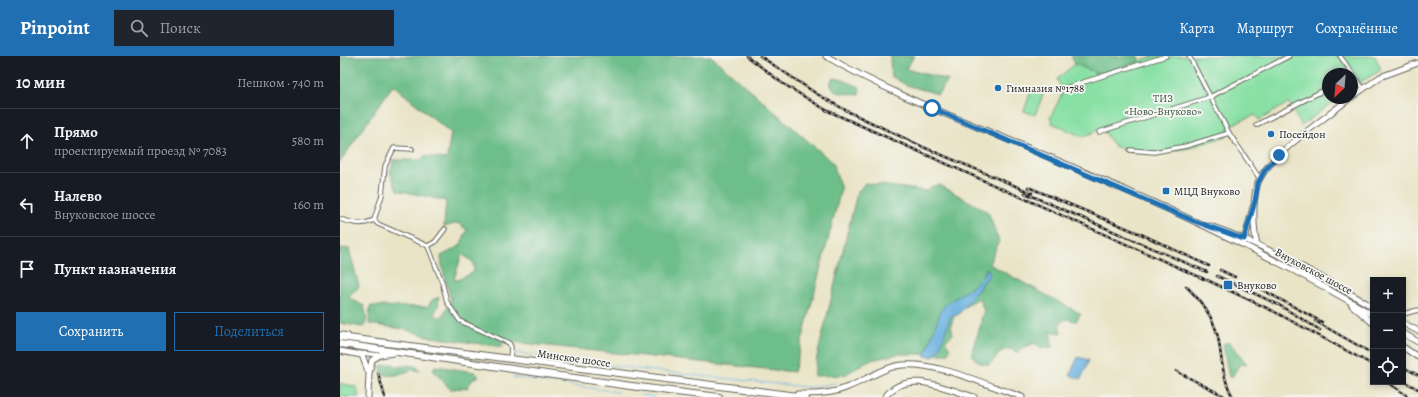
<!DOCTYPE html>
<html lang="ru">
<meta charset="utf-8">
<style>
body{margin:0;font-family:Alegreya,serif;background:#20242c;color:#f1f3f6}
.controls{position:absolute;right:12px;bottom:12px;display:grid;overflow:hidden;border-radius:0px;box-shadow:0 2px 6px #0003}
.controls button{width:36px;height:36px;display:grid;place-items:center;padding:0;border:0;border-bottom:1px solid #363941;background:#171b24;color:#f1f3f6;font:20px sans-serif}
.compass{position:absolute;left:982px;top:12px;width:36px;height:36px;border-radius:50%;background:#171b24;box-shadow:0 2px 6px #0003;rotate:206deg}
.stop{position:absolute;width:12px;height:12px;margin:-9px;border:3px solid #1f6fb2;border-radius:50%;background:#fff}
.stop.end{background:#1f6fb2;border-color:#fff;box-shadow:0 1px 4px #0008}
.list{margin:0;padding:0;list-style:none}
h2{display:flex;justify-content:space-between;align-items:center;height:52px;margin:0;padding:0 16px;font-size:17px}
h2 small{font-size:13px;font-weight:400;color:#9ea1a6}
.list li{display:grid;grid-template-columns:26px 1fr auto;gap:12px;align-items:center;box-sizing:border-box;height:64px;padding:0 16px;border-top:1px solid #363941}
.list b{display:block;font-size:15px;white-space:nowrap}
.list p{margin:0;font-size:13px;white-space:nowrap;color:#9ea1a6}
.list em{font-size:13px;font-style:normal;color:#9ea1a6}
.actions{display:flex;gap:8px;padding:12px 16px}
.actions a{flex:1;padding:9px 0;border:1px solid #1f6fb2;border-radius:0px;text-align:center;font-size:14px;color:#1f6fb2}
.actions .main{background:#1f6fb2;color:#fff}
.icon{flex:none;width:22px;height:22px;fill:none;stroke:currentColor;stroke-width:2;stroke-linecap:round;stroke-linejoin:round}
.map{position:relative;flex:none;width:1078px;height:341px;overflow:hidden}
header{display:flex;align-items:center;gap:24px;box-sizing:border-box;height:56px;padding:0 20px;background:#1f6fb2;color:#fff}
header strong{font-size:19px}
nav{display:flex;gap:22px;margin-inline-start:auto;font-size:14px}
.search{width:280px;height:36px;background:#20242c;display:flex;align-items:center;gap:10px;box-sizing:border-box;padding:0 14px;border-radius:0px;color:#9ea1a6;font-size:15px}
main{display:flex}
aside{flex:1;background:#171b24}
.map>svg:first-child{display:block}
.green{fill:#88e0a4;stroke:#527e60}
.forest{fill:#6ebe8a;stroke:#456d53;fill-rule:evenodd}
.water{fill:#68b0df;stroke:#42667e}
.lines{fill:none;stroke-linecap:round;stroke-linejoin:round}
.stream{stroke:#68b0df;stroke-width:1}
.street-casing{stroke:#646258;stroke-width:5.5}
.secondary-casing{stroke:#646258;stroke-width:7}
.highway-casing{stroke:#646258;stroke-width:8}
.street{stroke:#fff;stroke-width:3.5}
.secondary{stroke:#fff;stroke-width:5}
.highway{stroke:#fff;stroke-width:6}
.rail-casing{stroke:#1c1c1c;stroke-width:2.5}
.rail{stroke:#f6f6f2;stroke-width:1;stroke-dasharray:3;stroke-linecap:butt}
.route{stroke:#1f6fb2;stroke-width:5}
.poi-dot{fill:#1f6fb2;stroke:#f6f6f2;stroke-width:1.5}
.labels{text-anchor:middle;stroke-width:3.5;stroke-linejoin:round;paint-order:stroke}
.poi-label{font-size:11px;fill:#1c1c1c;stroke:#f6f6f2;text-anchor:start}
.park-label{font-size:11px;fill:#3c5745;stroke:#f6f6f2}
.street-label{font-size:11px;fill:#1c1c1c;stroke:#f6f6f2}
</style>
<header>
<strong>Pinpoint</strong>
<div class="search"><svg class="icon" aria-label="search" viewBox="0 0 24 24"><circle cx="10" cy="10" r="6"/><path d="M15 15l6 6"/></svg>Поиск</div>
<nav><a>Карта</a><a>Маршрут</a><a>Сохранённые</a></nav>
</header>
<main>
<aside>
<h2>10 мин<small>Пешком · 740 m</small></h2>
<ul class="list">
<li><svg class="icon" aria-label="ahead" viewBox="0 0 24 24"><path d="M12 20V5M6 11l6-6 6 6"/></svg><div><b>Прямо</b><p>проектируемый проезд № 7083</p></div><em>580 m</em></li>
<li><svg class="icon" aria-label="left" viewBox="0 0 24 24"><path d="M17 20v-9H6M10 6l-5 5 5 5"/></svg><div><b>Налево</b><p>Внуковское шоссе</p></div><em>160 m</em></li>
<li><svg class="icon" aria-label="arrive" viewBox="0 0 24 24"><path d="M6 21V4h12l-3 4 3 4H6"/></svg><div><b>Пункт назначения</b></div></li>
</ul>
<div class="actions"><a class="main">Сохранить</a><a>Поделиться</a></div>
</aside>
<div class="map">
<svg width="1078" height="341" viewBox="0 0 1078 341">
<rect width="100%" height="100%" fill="#f6f6f2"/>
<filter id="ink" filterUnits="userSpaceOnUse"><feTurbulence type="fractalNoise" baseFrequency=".025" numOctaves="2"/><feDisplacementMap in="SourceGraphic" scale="8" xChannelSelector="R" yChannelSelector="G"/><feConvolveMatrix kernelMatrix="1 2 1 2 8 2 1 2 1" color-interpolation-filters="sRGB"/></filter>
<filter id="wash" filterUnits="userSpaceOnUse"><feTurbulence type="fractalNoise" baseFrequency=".012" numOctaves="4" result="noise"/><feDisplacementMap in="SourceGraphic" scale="16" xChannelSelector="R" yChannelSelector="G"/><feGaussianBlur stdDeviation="0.9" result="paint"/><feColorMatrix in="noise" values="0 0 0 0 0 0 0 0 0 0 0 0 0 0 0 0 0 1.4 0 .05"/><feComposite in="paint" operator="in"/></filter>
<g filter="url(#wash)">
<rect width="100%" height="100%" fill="#e9e4c6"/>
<g class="green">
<path d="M814 0H1035L1041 14 1012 31V18H988V42H998L961 70 949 47 919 64 915 59 889 70 887 80 849 92 820 97H795L774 90 762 72 743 81 712 67 710 62 723 36 717 23 735 8 759 18Z"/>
<path d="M692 32 704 36 695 59 684 55Z"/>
<path d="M0 327C6 330 12 328 17 332L19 341H0Z"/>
</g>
<g class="forest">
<path d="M0 0H371L493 107 501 133 454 316 162 285 163 291 91 281 63 273 29 268 30 250 88 251 92 244 99 241 98 251 94 258 98 261H102L111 244C108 230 101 213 101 200L120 190 127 174 118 167 104 171 106 145 57 134 50 116 54 104H81L84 100 105 103 107 101 111 77 53 29 0 106ZM122 198 133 206 134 216C129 219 124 220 118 224L114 223Z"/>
<path d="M550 0H574L566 13 608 24 598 38 566 29 551 20Z"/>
<path d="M731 0H798L799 6 759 18 735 8Z"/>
<path d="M493 22 500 23 520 31 519 39 496 36 490 28Z"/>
<path d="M525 127 587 135 592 130 600 129 648 156 659 185 649 208 741 258 736 265 726 263 719 268 721 277 711 275 712 291 702 292 695 287 682 292 678 297 671 293 663 294 649 309 638 306 632 300C632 289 637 282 640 271 642 266 640 261 644 255L639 242 615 257 611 270 613 278 605 285 610 292 608 298H557L527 305 505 319 474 320 477 301 517 137Z"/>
<path d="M0 192 9 193 19 230C17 235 11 235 9 242L24 250C26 258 29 265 23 271L0 267Z"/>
<path d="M889 286 907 308 899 309 892 321H889L883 288Z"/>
<path d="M53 308 59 311C66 309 77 307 80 315 77 315 74 313 71 314 62 317 50 323 42 317L41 310Z"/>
<path d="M95 310 135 316 139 320 133 323 127 332 110 333 94 315 93 313Z"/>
</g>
<g class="water">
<path d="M647 212 650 218 618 259 611 260 599 294 593 301 585 300 600 257 605 249 633 230 641 222Z"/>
<path d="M738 301 749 304 741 323 730 319Z"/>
</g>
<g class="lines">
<g class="stream">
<path d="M176 297 298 313 465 331H475L495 327"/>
<path d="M173 321 278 336"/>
<path d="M301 339 314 341"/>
</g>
</g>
</g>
<g filter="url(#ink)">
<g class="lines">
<defs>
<g id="street">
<path d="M849 0 889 77 920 123"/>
<path d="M1000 0 1023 32"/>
<path d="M722 33 826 0"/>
<path d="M916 69 988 32"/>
<path d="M759 76 870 41 949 0"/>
<path d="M790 94 814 96 846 90 889 77"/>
<path d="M0 163C12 167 22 170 34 164L38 168 88 190 102 226 107 246 120 265 169 287 171 291 170 303"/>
<path d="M34 164 42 139 45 110 54 92 72 93"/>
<path d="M88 190 95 186 105 173"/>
<path d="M1063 258 1078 254"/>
<path d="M0 278 8 279"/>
<path d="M19 297 40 299"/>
</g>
<g id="secondary">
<path d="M486 0C550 38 620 63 688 92 806 142 923 193 1033 259"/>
<path d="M1012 41 1040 21 1078 7"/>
<path d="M870 170C928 190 980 220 1033 251"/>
<path d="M904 186 913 151"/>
<path d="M917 188C913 173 912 138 919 124 931 98 987 61 1010 42"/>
<path d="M1012 249 1033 267"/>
<path d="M1063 267 1078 275"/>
<path d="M1063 277 1078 286"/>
<path d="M1063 291 1078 301"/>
<path d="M0 295 22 299 28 315"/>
<path d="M457 338C474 338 493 338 508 331 524 325 539 314 556 310 591 303 647 329 682 341"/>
<path d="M28 341 29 318 32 304 40 299 53 297"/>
<path d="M545 341C566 312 606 333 634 341"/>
</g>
<g id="highway">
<path d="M0 281 465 341"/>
<path d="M0 288C127 305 252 327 379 341"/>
</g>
</defs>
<use href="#street" class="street-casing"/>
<use href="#secondary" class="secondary-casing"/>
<use href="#highway" class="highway-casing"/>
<use href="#street" class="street"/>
<use href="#secondary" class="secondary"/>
<use href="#highway" class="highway"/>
<defs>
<g id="rail">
<path d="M407 0 442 27 486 54 864 223"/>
<path d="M420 0 477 38 509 56 583 91 692 137"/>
<path d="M688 131 803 179 869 210"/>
<path d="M685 137 867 216"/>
<path d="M880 214 895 221"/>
<path d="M877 220 939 249 980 274"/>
<path d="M867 224 933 255 1033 309"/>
<path d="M846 230C861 245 873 260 878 281 882 302 882 323 893 341"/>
<path d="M919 232 982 266"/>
<path d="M975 265 1033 298"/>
<path d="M1063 311 1078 319"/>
<path d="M836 315 886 341"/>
<path d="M38 317 45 341"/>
<path d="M1063 325 1078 333"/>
<path d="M1048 327 1069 341"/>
</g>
</defs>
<use href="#rail" class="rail-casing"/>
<use href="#rail" class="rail"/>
</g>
</g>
<g class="lines" filter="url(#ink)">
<path class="route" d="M592 52 854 165 904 183 915 145 918 127 925 114 939 99"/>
</g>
<g class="poi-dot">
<circle cx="658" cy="32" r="4"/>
<circle cx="931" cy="78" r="4"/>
<rect x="822" y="131" width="8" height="8" rx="2"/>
<rect x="883" y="224" width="10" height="10" rx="2"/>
</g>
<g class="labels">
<g class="poi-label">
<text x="666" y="36">Гимназия №1788</text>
<text x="939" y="82">Посейдон</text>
<text x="834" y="139">МЦД Внуково</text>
<text x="897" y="233">Внуково</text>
</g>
<g class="park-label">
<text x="823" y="46">ТИЗ<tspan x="823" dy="13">«Ново-Внуково»</tspan></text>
</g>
<g class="street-label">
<text transform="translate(974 215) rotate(28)" y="4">Внуковское шоссе</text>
<text transform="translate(234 302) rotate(8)" y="4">Минское шоссе</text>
</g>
</g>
</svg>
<div class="controls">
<button>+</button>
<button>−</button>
<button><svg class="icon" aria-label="locate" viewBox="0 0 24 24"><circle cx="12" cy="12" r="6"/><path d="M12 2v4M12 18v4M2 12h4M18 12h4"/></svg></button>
</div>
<svg class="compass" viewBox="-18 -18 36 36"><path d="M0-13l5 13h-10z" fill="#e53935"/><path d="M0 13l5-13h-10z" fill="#9ea1a6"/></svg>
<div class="stop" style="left:592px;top:52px"></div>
<div class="stop end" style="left:939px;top:99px"></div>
</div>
</main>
